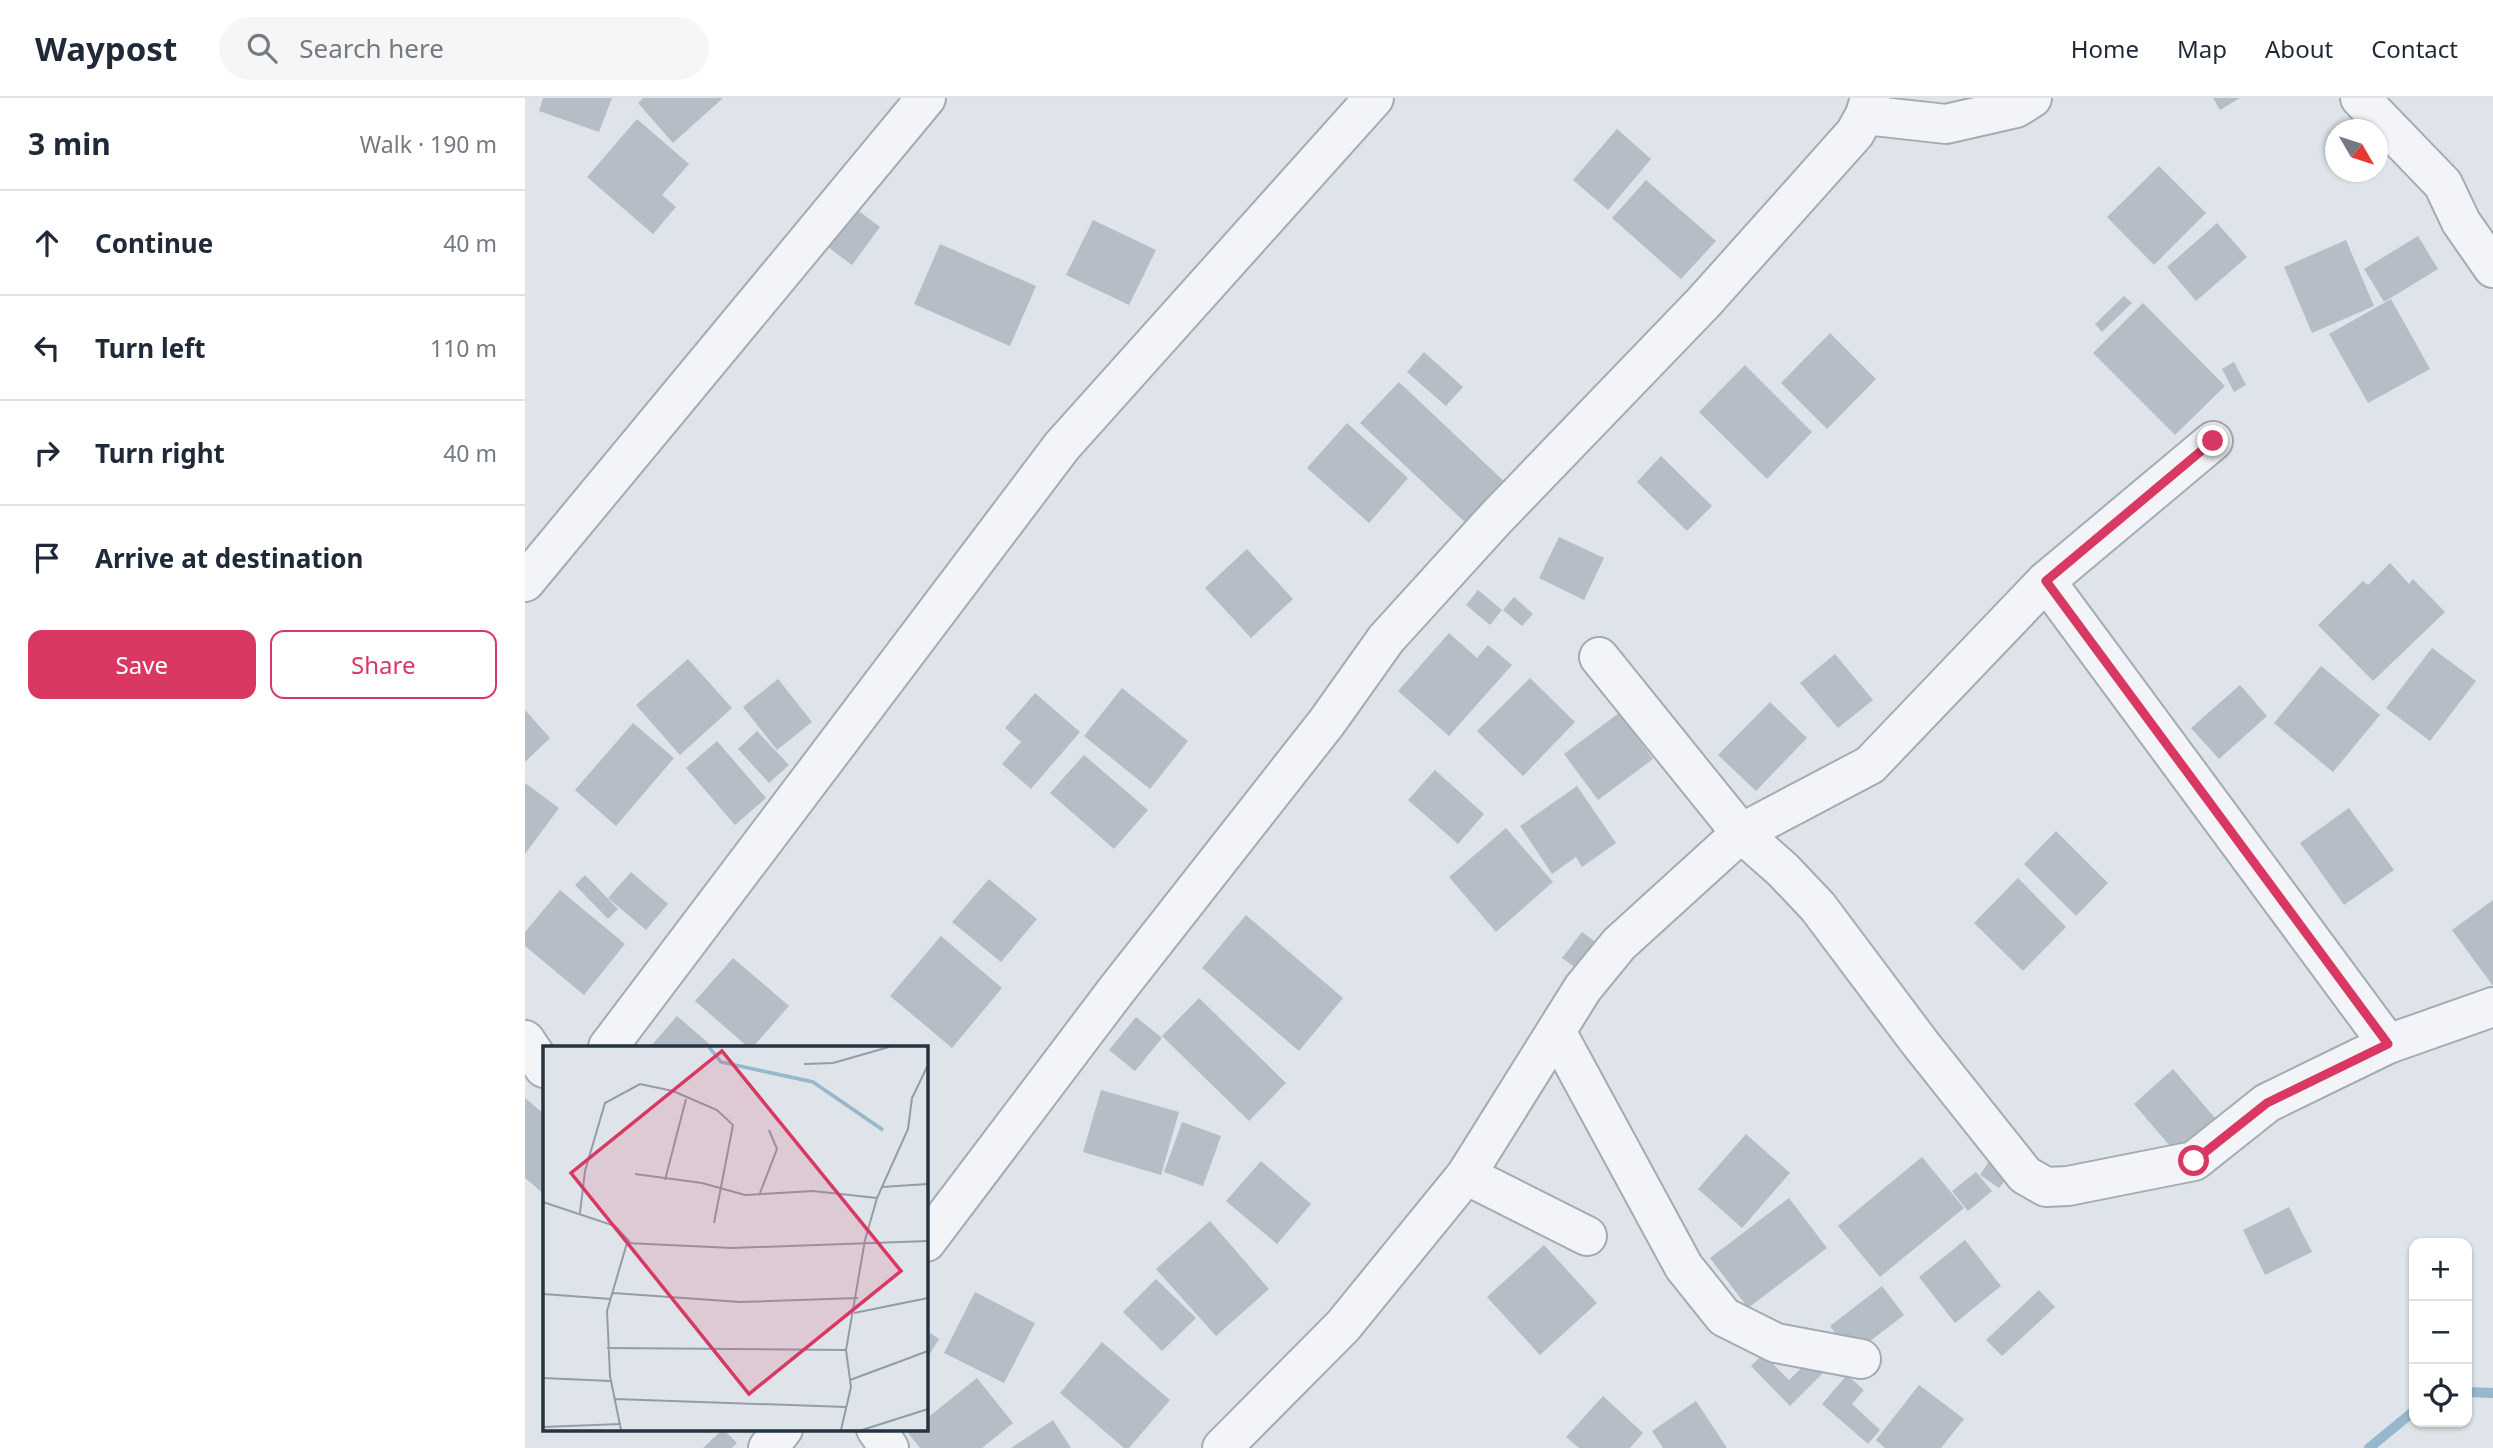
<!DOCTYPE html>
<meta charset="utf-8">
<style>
body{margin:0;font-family:"Noto Sans",sans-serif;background:#f6f6f7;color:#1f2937}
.controls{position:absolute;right:21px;bottom:21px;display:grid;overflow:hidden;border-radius:14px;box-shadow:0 2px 5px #0004}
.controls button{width:63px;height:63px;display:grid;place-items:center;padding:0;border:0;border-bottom:2px solid #e0e1e3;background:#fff;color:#1f2937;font:35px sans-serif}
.compass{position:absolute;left:1800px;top:21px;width:63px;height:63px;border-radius:50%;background:#fff;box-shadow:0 2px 5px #0004;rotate:129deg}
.stop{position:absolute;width:21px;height:21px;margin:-16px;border:5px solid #d93863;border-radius:50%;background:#fff}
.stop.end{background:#d93863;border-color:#fff;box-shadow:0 2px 7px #0008}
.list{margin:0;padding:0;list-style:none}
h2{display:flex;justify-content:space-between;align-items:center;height:91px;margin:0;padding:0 28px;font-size:30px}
h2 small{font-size:23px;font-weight:400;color:#747a83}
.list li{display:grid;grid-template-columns:46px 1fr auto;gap:21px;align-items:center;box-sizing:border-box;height:105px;padding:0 28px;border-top:2px solid #e0e1e3}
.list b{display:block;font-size:26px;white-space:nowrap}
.list em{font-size:23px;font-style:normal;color:#747a83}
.actions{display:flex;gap:14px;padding:21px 28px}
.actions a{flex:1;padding:16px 0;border:2px solid #d93863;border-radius:14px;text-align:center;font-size:24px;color:#d93863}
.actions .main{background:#d93863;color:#fff}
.icon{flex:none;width:38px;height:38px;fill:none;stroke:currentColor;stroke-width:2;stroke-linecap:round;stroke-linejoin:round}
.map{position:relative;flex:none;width:1968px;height:1350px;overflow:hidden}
header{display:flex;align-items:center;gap:42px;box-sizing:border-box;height:98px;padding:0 35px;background:#fff;border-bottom:2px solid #e0e1e3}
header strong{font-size:33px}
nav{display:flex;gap:38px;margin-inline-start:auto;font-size:24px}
.search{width:490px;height:63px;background:#f6f6f7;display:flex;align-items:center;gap:18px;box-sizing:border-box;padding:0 24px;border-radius:38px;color:#747a83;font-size:26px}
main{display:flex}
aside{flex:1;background:#fff}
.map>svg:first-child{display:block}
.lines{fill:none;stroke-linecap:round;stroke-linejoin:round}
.stream{stroke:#96b7cc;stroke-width:10}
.building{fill:#b5bec7}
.minor-casing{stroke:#a3abb4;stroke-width:42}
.minor{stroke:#f2f4f7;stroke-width:38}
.route{stroke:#d93863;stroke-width:9}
.inset-river{fill:none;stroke:#96b7cc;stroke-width:3.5}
.inset-road{fill:none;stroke:#949da6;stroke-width:2}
.view{fill:#d93863;fill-opacity:0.15;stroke:#d93863;stroke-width:3.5}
.inset-edge{fill:none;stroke:#263342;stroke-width:3.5}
</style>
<header>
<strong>Waypost</strong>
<div class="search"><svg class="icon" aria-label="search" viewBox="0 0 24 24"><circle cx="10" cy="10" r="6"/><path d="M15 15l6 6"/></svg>Search here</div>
<nav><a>Home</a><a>Map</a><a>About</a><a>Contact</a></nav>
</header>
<main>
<aside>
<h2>3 min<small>Walk · 190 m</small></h2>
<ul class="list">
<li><svg class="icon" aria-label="ahead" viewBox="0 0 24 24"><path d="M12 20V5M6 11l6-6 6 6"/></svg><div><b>Continue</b></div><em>40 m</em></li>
<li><svg class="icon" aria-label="left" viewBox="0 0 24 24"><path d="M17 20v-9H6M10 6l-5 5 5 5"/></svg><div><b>Turn left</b></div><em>110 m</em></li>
<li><svg class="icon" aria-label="right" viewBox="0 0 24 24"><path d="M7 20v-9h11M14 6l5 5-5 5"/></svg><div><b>Turn right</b></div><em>40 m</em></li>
<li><svg class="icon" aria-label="arrive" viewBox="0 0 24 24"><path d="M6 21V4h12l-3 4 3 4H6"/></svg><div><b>Arrive at destination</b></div></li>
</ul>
<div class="actions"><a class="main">Save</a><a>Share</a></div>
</aside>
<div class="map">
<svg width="1968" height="1350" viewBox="0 0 1968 1350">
<rect width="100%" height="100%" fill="#dee4e9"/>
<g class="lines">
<g class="stream">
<path d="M1942 1294 1968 1295"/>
<path d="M1844 1350 1889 1313"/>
</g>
</g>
<g class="building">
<path d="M18 0H87L74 34 14 13Z"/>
<path d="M118 0H198L148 45 113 5Z"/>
<path d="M1688 0H1715L1695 12Z"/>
<path d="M112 21 164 66 137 97 151 109 128 136 62 79Z"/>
<path d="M1092 31 1126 61 1083 112 1048 82Z"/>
<path d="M1634 68 1681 115 1629 167 1582 119Z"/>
<path d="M1121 82 1191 143 1156 181 1087 120Z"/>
<path d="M319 102 355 129 327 167 291 140Z"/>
<path d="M568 122 631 152 604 207 541 177Z"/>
<path d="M1692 125 1722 159 1671 203 1642 169Z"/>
<path d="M1893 138 1913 171 1859 204 1839 171Z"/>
<path d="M1821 142 1849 208 1787 235 1759 169Z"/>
<path d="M415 146 511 188 485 248 389 206Z"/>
<path d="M1599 198 1607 205 1577 234 1570 226Z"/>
<path d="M1866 201 1905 271 1843 305 1804 236Z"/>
<path d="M1618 205 1700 288 1650 337 1568 255Z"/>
<path d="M1305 235 1351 281 1302 331 1256 285Z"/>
<path d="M899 254 938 289 921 308 882 274Z"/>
<path d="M1709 264 1721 287 1709 294 1697 271Z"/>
<path d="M1220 267 1287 334 1242 381 1174 314Z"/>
<path d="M874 284 983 387 944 428 835 325Z"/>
<path d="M822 325 883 380 844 425 782 370Z"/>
<path d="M1136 358 1187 408 1162 433 1112 384Z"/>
<path d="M1034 439 1079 460 1059 502 1014 480Z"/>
<path d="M722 451 768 501 726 540 680 490Z"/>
<path d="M1865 465 1884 486 1888 481 1920 514 1848 583 1793 527 1838 483 1843 487Z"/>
<path d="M953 492 977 512 965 527 941 507Z"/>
<path d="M989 499 1008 516 997 528 978 512Z"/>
<path d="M924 535 952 560 963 547 987 567 924 638 873 593Z"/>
<path d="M1907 550 1951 583 1905 643 1861 610Z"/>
<path d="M1310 556 1348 602 1313 630 1275 585Z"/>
<path d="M163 561 207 610 155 657 111 607Z"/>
<path d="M1796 568 1855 617 1808 674 1749 625Z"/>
<path d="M1005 580 1050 624 998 678 952 633Z"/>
<path d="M253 581 287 624 252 652 218 609Z"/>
<path d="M1715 587 1742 618 1694 661 1666 630Z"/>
<path d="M597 590 663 643 625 691 559 638Z"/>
<path d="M510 595 555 634 506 691 477 666 496 644 480 630Z"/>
<path d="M1245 604 1282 640 1231 693 1193 657Z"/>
<path d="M0 612 25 640 0 664Z"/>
<path d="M1094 615 1128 661 1073 702 1039 656Z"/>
<path d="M108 625 149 660 91 728 50 692Z"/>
<path d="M232 633 264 667 244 685 213 651Z"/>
<path d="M192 643 241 700 210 727 161 670Z"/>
<path d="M559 657 623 712 589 751 525 695Z"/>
<path d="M910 672 959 716 933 746 883 702Z"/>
<path d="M0 685 34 710 0 756Z"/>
<path d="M1052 688 1091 745 1057 769 1051 759 1027 776 995 728Z"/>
<path d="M1824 710 1869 772 1819 807 1775 745Z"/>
<path d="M981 730 1028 784 971 834 924 779Z"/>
<path d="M1531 733 1583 785 1551 818 1499 766Z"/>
<path d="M106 774 143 806 121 832 83 800Z"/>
<path d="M60 777 93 811 83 821 50 787Z"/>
<path d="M1493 780 1541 829 1498 873 1449 825Z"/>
<path d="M464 781 512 821 476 864 427 824Z"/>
<path d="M35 792 100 846 59 897 0 848V834Z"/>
<path d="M1968 802V888L1927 832Z"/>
<path d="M721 817 818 900 774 953 677 870Z"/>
<path d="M1057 834 1072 845 1052 871 1037 860Z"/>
<path d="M416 838 477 890 427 950 365 898Z"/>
<path d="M208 860 264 908 228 949H223L170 903Z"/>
<path d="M674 900 761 985 724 1023 637 938Z"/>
<path d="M152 918 188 949H125Z"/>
<path d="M611 919 637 940 610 973 584 952Z"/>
<path d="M1648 971 1690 1020 1651 1055 1609 1006Z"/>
<path d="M576 992 654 1014 636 1077 558 1054Z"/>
<path d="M0 1000 19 1016V1096L0 1080Z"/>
<path d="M657 1024 696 1038 678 1088 639 1074Z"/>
<path d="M1221 1036 1265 1075 1217 1130 1173 1091Z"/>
<path d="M1397 1059 1439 1110 1355 1179 1313 1128Z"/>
<path d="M1465 1062 1485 1076 1474 1090 1455 1077Z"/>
<path d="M736 1063 786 1106 752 1146 701 1103Z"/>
<path d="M1451 1074 1467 1093 1443 1113 1427 1093Z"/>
<path d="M1264 1100 1302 1150 1223 1210 1185 1160Z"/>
<path d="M1764 1109 1787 1154 1740 1177 1718 1132Z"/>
<path d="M685 1123 744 1191 691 1238 631 1171Z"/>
<path d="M1440 1142 1476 1188 1430 1225 1394 1179Z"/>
<path d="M1019 1147 1072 1205 1015 1257 962 1199Z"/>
<path d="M631 1181 671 1220 637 1253 598 1214Z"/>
<path d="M1357 1188 1379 1217 1327 1257 1305 1228Z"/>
<path d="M1514 1192 1530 1209 1477 1258 1461 1242Z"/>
<path d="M450 1194 510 1225 479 1285 419 1255Z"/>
<path d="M401 1232 414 1241 401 1262Z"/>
<path d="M577 1244 645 1302 604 1350H599L535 1295Z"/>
<path d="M1293 1254 1306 1267 1265 1308 1226 1268 1238 1256 1264 1282Z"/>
<path d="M1322 1277 1339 1292 1327 1306 1355 1332 1343 1346 1297 1306Z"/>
<path d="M452 1280 488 1325 457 1350H395L383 1335 389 1331H401V1321Z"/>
<path d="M1394 1287 1439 1321 1416 1350H1360L1351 1342Z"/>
<path d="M1078 1298 1118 1335 1105 1350H1054L1041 1339Z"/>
<path d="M1171 1303 1202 1350H1138L1127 1333Z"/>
<path d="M528 1322 546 1350H486Z"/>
<path d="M198 1331 212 1345 207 1350H178Z"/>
</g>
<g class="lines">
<defs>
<g id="minor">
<path d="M1835 0 1918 86 1936 124 1968 170"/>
<path d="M1340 17 1421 26 1491 10 1507 0"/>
<path d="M1521 483 1863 946"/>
<path d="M0 484 401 0"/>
<path d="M1074 559 1216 735 1258 772 1293 809 1395 945 1500 1077 1521 1089 1543 1088 1669 1063 1742 1005 1863 946 1968 909"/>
<path d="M1032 935 1159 1169 1199 1219 1251 1245 1336 1261"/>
<path d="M0 942 19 970"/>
<path d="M83 949 537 348 849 0"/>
<path d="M941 1077 1062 1138"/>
<path d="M401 1144 590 894 802 624 861 541 970 421 1179 204 1330 35 1340 17 1345 0"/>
<path d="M351 1331 364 1350"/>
<path d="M243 1350 258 1331"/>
<path d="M697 1350 818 1228 941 1077 1058 890 1094 846 1216 735 1345 667 1521 483 1688 343"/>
</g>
</defs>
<use href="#minor" class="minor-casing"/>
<use href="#minor" class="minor"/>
</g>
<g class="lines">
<path class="route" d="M1669 1063 1742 1005 1863 946 1521 483 1688 343"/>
</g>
<g transform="translate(18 948)">
<rect width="385" height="385" fill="#dee4e9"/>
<path class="inset-river" d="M166 1 178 16 270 36 340 84"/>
<path class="inset-road" d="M261 18 290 17 346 1M92 128 159 137 202 149 270 145 334 152M122 134 143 53M339 141 385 138M217 147 234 103 226 84M0 156 72 180 87 196M37 167 42 125 62 57 97 38 130 45 174 64 190 79 171 177M70 247 197 256 315 252M0 248 68 253M311 267 385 252M64 302 303 304M0 332 68 335M307 334 385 305M72 353 303 361M0 381 78 378M78 384 67 330 64 265 84 197 189 202 385 195M298 384 308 341 303 304 322 194 334 152 365 83 369 52 385 19M319 384 385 363"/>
<path class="view" d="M179 5 358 225 206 348 28 127Z"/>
<rect width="385" height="385" class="inset-edge"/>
</g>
</svg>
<div class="controls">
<button>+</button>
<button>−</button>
<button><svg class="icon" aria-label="locate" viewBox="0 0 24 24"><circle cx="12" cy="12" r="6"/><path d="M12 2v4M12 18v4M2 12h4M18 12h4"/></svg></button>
</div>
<svg class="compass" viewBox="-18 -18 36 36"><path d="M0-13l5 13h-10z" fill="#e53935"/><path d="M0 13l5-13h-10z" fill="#747a83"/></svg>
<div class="stop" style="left:1669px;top:1063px"></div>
<div class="stop end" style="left:1688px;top:343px"></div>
</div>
</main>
